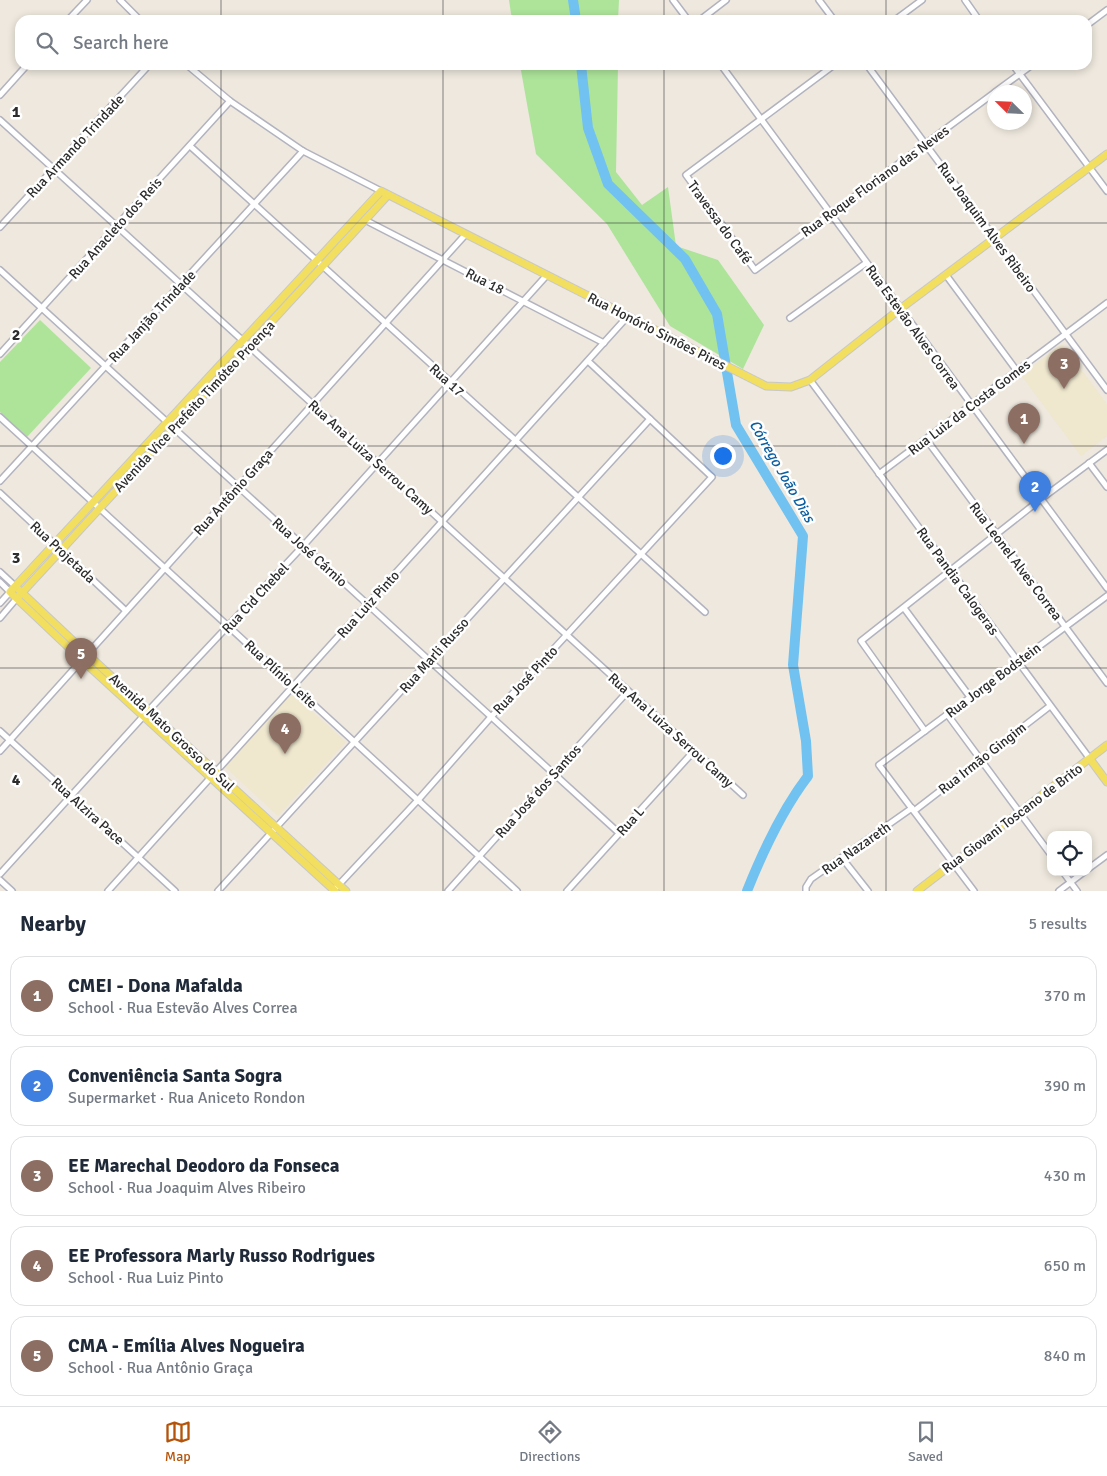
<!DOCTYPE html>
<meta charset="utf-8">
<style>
body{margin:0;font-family:Signika,sans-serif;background:#f2f2f3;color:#1f2937}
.controls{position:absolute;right:15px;bottom:15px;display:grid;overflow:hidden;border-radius:10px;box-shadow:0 2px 8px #0003}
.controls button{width:45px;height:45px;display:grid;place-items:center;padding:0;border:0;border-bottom:1px solid #e0e1e3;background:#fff;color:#1f2937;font:25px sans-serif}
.compass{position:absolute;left:987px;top:85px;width:45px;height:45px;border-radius:50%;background:#fff;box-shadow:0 2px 8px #0003;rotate:294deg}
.you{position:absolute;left:722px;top:455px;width:18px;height:18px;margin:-12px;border:4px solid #fff;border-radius:50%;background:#1a73e8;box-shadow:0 0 0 8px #1a73e833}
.badge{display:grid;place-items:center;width:32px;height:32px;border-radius:50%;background:#b45309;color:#fff;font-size:16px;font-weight:700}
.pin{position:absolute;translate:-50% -41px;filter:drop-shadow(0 1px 2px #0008)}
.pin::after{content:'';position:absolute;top:26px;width:18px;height:15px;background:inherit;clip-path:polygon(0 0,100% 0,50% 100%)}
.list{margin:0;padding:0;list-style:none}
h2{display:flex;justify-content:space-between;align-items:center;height:65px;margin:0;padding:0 20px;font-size:21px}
h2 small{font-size:16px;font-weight:400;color:#747a83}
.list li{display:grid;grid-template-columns:32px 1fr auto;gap:15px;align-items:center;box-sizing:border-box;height:80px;margin:0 10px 10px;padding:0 10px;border:1px solid #e0e1e3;border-radius:15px}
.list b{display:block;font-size:19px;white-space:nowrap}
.list p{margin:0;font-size:16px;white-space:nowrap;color:#747a83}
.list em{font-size:16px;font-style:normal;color:#747a83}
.icon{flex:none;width:28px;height:28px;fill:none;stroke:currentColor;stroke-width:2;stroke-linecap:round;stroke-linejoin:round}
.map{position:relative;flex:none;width:1107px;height:891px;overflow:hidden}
.search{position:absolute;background:#fff;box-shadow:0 2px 8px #0003;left:15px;right:15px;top:15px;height:55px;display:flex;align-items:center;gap:12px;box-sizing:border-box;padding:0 18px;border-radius:15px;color:#747a83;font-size:19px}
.sheet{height:515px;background:#fff}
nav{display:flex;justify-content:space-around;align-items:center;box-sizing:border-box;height:70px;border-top:1px solid #e0e1e3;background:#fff;font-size:14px;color:#747a83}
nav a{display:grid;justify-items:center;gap:2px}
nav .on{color:#b45309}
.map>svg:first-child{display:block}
.education{fill:#efe7ce}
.green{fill:#ade49a}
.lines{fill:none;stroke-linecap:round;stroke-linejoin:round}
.river{stroke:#71c2f0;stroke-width:10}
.minor-casing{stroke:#b2b3bf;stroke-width:8}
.major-casing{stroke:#c8c8c8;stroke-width:9}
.minor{stroke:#fff;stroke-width:5}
.major{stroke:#f2de5f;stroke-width:7}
.grid{fill:none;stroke:#2c2c2c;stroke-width:1;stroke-opacity:0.55}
.labels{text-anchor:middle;stroke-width:5;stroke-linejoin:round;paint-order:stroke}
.street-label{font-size:14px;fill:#2c2c2c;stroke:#fff}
.water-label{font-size:15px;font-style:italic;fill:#0c5fa0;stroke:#fff}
.grid-label{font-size:16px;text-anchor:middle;font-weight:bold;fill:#2c2c2c;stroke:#fff;stroke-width:5;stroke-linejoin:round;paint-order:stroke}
</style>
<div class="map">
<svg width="1107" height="891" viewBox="0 0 1107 891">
<rect width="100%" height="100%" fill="#eee8de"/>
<g class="education">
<path d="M1062 344 1107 404V436L1081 456 1021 375Z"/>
<path d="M291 692 346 742 278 816 224 766Z"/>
</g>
<g class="green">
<path d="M509 0H619L618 20H512Z"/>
<path d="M520 65H618L616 172 642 205 668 187 676 246 718 260 764 325 743 369 670 326 607 224 536 154Z"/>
<path d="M40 320 91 368 27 437 0 412V362Z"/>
</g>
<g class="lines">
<g class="river">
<path d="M573 0 576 20"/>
<path d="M581 65 588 128 608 184 685 259 717 314 736 425 803 536 793 665 806 741 808 776C782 810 763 851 747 891"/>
</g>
<defs>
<g id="minor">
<path d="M120 0 140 20"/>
<path d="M673 0 688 20"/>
<path d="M819 0 834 20"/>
<path d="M965 0 979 20"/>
<path d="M68 20 87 0"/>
<path d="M700 20 726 0"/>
<path d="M895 20 922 0"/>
<path d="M1087 25 1107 10"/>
<path d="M187 65 230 101 303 151 381 191"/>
<path d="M721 65 1107 588"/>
<path d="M834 65 686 175 755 270 994 93"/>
<path d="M867 65 1107 390"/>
<path d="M1013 65 1107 191"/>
<path d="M995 92 1032 65"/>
<path d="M0 95 27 65"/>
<path d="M0 120 743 795"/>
<path d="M190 146 705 612"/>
<path d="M365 220 604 343"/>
<path d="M0 227 149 65"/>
<path d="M0 270 619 833"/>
<path d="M946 275 1017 371"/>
<path d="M790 318 866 263"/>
<path d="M0 354 230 101"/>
<path d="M810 380 1090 759"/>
<path d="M0 417 517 891"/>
<path d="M926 439 1107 683"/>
<path d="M1089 463 1107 487"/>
<path d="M879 474 1107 303"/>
<path d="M0 481 303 151"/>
<path d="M0 493 126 611"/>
<path d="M0 572 15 586"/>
<path d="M0 582 10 592 0 603"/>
<path d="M904 608 970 697"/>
<path d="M0 618 17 598"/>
<path d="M947 714 1051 855"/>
<path d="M0 731 175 891"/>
<path d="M925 731 861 641 1041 499 1107 450"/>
<path d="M0 751 466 234"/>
<path d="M914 811 1050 706"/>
<path d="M842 858 868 891"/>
<path d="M1088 869 1107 855"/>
<path d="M1063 872 1077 891"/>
<path d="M0 874 149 710 303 546 547 275"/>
<path d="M0 880 12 891"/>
<path d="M108 891 628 316"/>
<path d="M218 891 650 419"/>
<path d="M333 891 418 800 491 717 712 477 588 361"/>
<path d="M448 891 628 691"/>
<path d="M567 891 694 751"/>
<path d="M806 891V887L811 879 912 808"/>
<path d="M974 891 879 765 1107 596"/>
<path d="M1059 891 1084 872"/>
</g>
<g id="major">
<path d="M19 590 87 654 346 891"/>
<path d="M17 598 388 195"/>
<path d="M1090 759 1107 782"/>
<path d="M335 891 82 660 10 592 381 191 766 386 791 387 810 380 900 309 1107 154"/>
<path d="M917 891 1107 745"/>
</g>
</defs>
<use href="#minor" class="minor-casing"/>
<use href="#major" class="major-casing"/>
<use href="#minor" class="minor"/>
<use href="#major" class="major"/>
</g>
<path class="grid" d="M221 0V20M443 0V20M664 0V20M886 0V20M221 65V891M443 65V891M664 65V891M886 65V891M0 223H1107M0 446H1107M0 668H1107"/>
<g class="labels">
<g class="street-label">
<text transform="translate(75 146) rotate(-47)" y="5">Rua Armando Trindade</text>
<text transform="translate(875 181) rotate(-36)" y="5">Rua Roque Floriano das Neves</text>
<text transform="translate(720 222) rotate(54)" y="5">Travessa do Café</text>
<text transform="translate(987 227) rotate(54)" y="5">Rua Joaquim Alves Ribeiro</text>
<text transform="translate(115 228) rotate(-48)" y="5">Rua Anacleto dos Reis</text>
<text transform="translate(485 281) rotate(27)" y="5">Rua 18</text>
<text transform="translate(152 316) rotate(-47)" y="5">Rua Janjão Trindade</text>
<text transform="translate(913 327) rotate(54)" y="5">Rua Estevão Alves Correa</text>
<text transform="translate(657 331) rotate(27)" y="5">Rua Honório Simões Pires</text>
<text transform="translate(447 380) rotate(42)" y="5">Rua 17</text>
<text transform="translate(194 406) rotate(-47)" y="5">Avenida Vice Prefeito Timóteo Proença</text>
<text transform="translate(969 407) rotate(-37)" y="5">Rua Luiz da Costa Gomes</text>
<text transform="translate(371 457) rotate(42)" y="5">Rua Ana Luiza Serrou Camy</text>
<text transform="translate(233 492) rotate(-48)" y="5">Rua Antônio Graça</text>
<text transform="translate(63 552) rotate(43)" y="5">Rua Projetada</text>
<text transform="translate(310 552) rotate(42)" y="5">Rua José Cárnio</text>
<text transform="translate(1016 561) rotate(53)" y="5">Rua Leonel Alves Correa</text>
<text transform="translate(958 581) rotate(54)" y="5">Rua Pandia Calogeras</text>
<text transform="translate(255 598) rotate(-47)" y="5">Rua Cid Chebel</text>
<text transform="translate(368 604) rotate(-48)" y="5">Rua Luiz Pinto</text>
<text transform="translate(434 655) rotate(-48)" y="5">Rua Marli Russo</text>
<text transform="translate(281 674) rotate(43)" y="5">Rua Plínio Leite</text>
<text transform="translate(525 680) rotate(-47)" y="5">Rua José Pinto</text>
<text transform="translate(993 680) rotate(-37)" y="5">Rua Jorge Bodstein</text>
<text transform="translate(671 730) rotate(42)" y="5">Rua Ana Luiza Serrou Camy</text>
<text transform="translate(172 732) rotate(43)" y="5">Avenida Mato Grosso do Sul</text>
<text transform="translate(982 758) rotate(-38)" y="5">Rua Irmão Gingim</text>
<text transform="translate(538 791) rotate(-48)" y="5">Rua José dos Santos</text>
<text transform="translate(88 811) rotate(42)" y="5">Rua Alzira Pace</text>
<text transform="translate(1012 818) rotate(-37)" y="5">Rua Giovani Toscano de Brito</text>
<text transform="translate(630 821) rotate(-48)" y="5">Rua L</text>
<text transform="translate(856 848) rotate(-35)" y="5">Rua Nazareth</text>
</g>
<g class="water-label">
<text transform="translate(782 471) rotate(60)" y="5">Córrego João Dias</text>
</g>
</g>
<g class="grid-label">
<text x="16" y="117">1</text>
<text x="16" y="340">2</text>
<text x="16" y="563">3</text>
<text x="16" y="785">4</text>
</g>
</svg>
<div class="controls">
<button><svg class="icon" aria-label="locate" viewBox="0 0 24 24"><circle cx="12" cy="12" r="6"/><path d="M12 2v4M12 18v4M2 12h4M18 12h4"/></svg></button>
</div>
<svg class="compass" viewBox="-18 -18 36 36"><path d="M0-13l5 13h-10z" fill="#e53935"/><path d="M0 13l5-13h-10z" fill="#747a83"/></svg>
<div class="you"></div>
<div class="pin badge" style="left:1024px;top:444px;background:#8d6e63">1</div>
<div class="pin badge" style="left:1035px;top:512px;background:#3f7fe0">2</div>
<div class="pin badge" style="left:1064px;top:389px;background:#8d6e63">3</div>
<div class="pin badge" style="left:285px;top:754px;background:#8d6e63">4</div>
<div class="pin badge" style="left:81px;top:679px;background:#8d6e63">5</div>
<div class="search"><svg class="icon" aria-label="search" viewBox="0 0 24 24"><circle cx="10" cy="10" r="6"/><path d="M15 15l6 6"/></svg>Search here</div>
</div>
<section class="sheet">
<h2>Nearby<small>5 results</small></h2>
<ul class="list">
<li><span class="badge" style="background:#8d6e63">1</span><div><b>CMEI - Dona Mafalda</b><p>School · Rua Estevão Alves Correa</p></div><em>370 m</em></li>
<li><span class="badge" style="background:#3f7fe0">2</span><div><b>Conveniência Santa Sogra</b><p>Supermarket · Rua Aniceto Rondon</p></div><em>390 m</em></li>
<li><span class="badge" style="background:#8d6e63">3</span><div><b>EE Marechal Deodoro da Fonseca</b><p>School · Rua Joaquim Alves Ribeiro</p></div><em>430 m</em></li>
<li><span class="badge" style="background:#8d6e63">4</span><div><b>EE Professora Marly Russo Rodrigues</b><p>School · Rua Luiz Pinto</p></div><em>650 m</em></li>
<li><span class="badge" style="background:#8d6e63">5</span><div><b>CMA - Emília Alves Nogueira</b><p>School · Rua Antônio Graça</p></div><em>840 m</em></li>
</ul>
</section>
<nav>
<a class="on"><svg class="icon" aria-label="map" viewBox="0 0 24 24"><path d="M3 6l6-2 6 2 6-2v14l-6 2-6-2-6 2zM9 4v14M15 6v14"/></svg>Map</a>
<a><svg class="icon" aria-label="directions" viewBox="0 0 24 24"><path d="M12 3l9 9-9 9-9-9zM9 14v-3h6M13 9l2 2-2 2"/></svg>Directions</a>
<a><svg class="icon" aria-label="saved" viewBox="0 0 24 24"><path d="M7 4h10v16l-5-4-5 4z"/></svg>Saved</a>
</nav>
